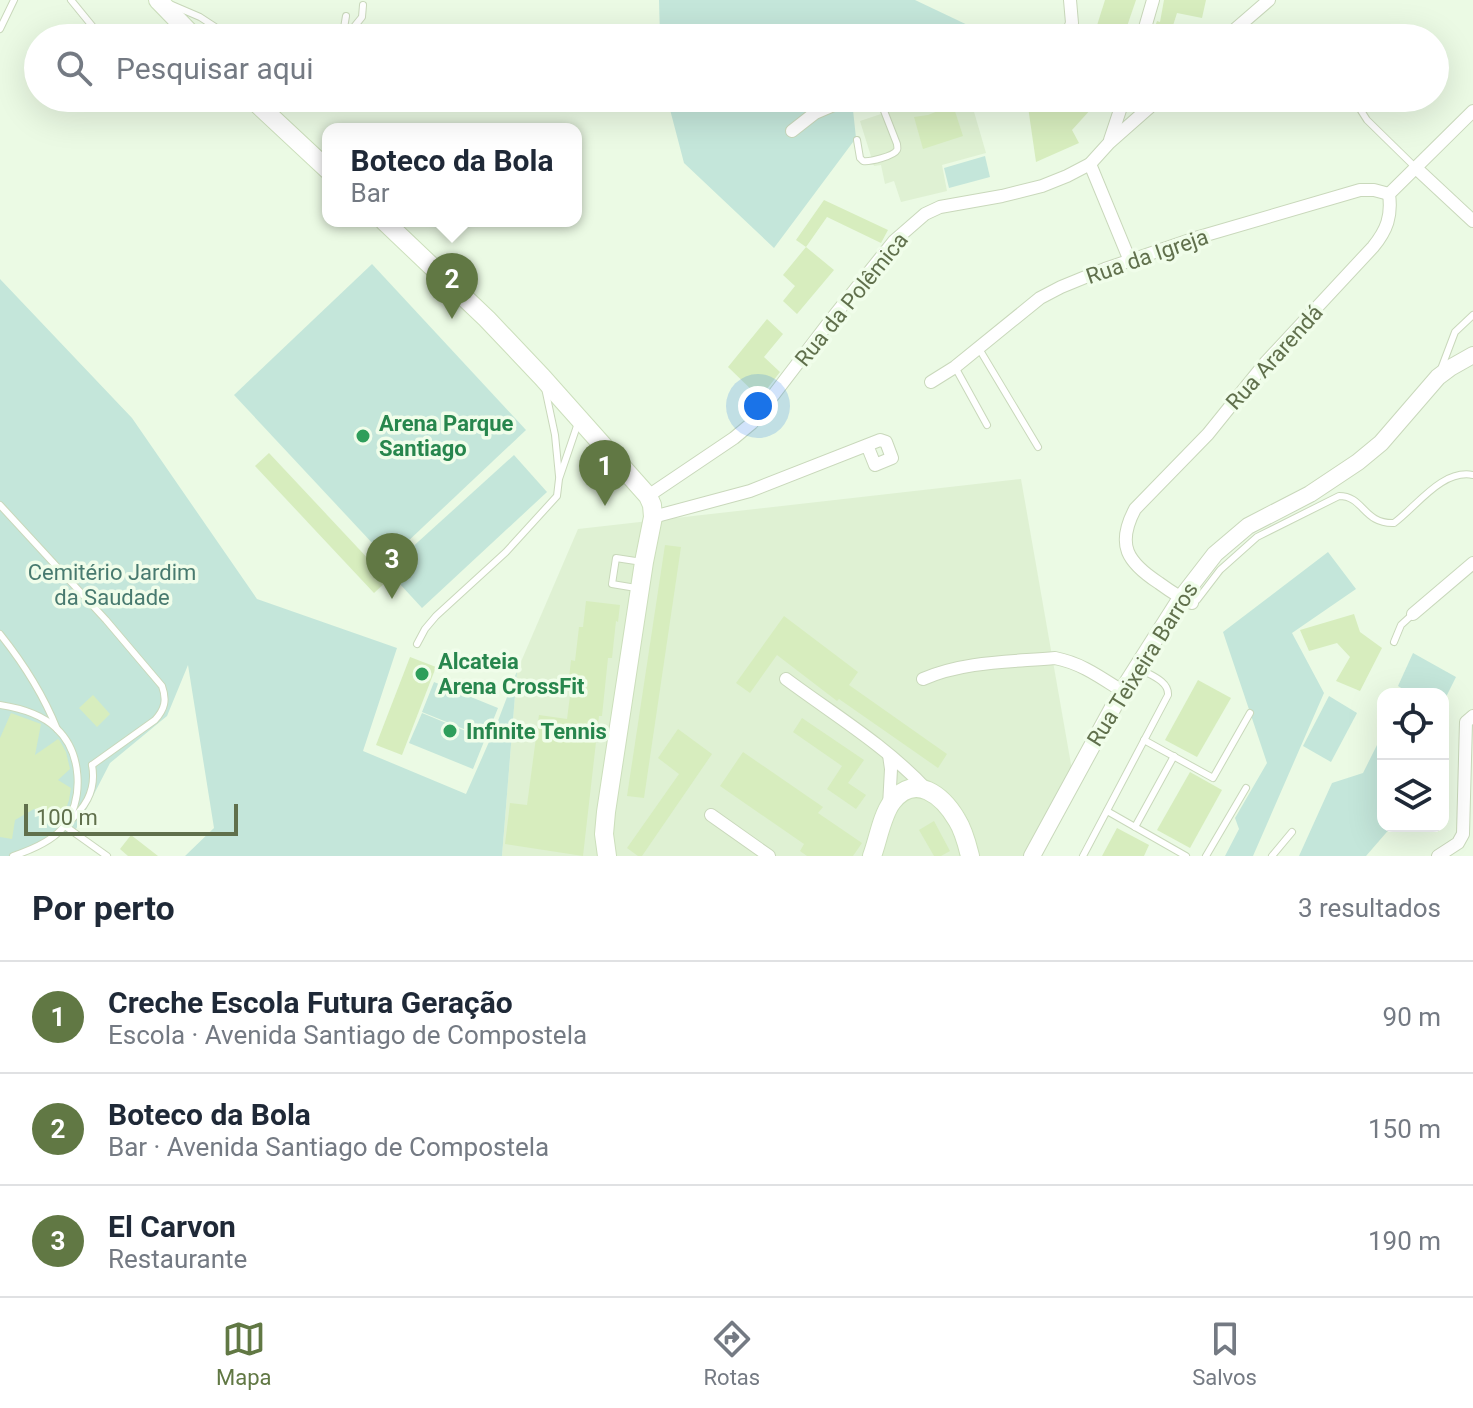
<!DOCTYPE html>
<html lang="pt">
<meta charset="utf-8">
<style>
body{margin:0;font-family:Roboto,sans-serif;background:#f2f2f3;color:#1f2937}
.controls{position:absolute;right:24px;bottom:24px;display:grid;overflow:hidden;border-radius:16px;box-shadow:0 8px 32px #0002}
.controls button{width:72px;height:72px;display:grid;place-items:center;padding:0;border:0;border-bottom:2px solid #e0e1e3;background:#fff;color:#1f2937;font:40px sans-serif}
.scale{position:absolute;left:24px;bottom:20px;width:214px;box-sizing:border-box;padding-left:8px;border:4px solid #60704c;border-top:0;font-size:22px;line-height:28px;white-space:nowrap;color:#60704c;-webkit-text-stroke:6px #f0fdea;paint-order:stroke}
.you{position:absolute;left:758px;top:406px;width:28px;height:28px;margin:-20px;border:6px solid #fff;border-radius:50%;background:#1a73e8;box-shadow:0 0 0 12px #1a73e833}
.badge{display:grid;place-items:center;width:52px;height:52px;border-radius:50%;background:#617844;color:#fff;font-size:26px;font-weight:700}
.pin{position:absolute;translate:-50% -66px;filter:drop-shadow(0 2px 4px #0008)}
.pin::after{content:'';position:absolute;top:42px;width:28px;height:24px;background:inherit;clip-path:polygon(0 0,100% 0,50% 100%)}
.popup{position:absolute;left:322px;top:123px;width:260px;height:104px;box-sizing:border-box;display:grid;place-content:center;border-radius:16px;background:#fff;filter:drop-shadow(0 2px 6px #0005);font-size:26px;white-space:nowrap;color:#747a83}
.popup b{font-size:30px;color:#1f2937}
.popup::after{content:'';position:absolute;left:50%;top:100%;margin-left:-16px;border:16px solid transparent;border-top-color:#fff}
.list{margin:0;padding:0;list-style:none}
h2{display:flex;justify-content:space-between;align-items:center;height:104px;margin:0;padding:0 32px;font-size:34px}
h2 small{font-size:26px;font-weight:400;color:#747a83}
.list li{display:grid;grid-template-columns:52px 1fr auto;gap:24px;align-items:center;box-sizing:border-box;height:112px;padding:0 32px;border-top:2px solid #e0e1e3}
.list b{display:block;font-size:30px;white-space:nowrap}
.list p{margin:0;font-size:26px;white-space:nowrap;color:#747a83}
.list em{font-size:26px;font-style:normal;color:#747a83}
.icon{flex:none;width:44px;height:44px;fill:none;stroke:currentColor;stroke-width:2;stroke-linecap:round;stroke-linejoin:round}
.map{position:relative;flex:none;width:1473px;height:856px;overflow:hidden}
.search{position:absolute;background:#fff;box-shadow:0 8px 32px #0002;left:24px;right:24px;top:24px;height:88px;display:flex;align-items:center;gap:20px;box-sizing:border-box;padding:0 28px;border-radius:44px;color:#747a83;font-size:30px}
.sheet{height:440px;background:#fff}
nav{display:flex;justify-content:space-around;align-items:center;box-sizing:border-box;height:112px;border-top:2px solid #e0e1e3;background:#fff;font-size:22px;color:#747a83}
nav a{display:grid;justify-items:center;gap:4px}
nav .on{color:#617844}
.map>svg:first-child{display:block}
.residential{fill:#dff1d3}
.green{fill:#c4e6da}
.building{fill:#d7edbe}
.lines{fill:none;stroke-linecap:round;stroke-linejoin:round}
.service-casing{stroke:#c9d8bb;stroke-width:8}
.minor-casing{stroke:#c9d8bb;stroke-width:14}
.tertiary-casing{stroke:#c9d8bb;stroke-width:18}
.secondary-casing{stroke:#ccdfbc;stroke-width:20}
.service{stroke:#fff;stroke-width:6}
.minor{stroke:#fff;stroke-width:12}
.tertiary{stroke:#fff;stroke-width:16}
.secondary{stroke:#fff;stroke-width:18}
.leisure-dot{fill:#2e9e5b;stroke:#f0fdea;stroke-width:3}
.labels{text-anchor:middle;stroke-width:7;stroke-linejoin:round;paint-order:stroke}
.street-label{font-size:22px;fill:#60704c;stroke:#f0fdea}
.leisure-label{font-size:22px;font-weight:bold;fill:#27864d;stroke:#f0fdea;text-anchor:start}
.park-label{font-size:22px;fill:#487a6f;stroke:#f0fdea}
</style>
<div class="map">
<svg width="1473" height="856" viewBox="0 0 1473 856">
<rect width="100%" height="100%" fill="#ebfae4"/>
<g class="residential">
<path d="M899 98H970L986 153 942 165 947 191 901 202 894 181 885 184 881 165 874 166 860 121 890 111 888 102Z"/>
<path d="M1021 479 1072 770 1028 856H502L517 671 578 529Z"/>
</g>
<g class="green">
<path d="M659 0H915L995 38H660Z"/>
<path d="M667 98H871L853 110 856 138 774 248 684 163Z"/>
<path d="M985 156 990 177 949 188 944 168Z"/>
<path d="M372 264 526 430 388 560 234 395Z"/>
<path d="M0 279 132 418 257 599 397 648 363 751 466 794 496 726 517 671 502 856H185L214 828 188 665 167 716 110 763 75 831 40 842 10 856H0Z"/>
<path d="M514 455 547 492 422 608 387 570Z"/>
<path d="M1328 552 1356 589 1292 633 1324 693 1253 856H1225L1239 829 1235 818 1267 763 1223 632Z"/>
<path d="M1413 653 1456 677 1443 703V694H1411L1398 686Z"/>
<path d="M434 682 498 708 486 738 422 712Z"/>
<path d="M1329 696 1357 713 1331 762 1303 746Z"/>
<path d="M422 713 485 739 473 769 409 743Z"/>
<path d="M1383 733V826H1392L1366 856H1299L1332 783 1363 773Z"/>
</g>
<g class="building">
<path d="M1105 0H1136L1123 38H1093Z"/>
<path d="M1164 0H1206L1202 18 1177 13 1169 38H1151L1157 21 1160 22Z"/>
<path d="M1032 98H1101L1072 130 1079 143 1036 162 1027 100Z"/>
<path d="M953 105 963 136 923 149 914 117 928 115Z"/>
<path d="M824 200 888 230 881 243 827 217 806 247 796 240Z"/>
<path d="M806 247 834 270 797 314 783 301 795 286 783 275Z"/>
<path d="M767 319 783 334 764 357 780 372 760 398 728 367Z"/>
<path d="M269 453 388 580 374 593 255 466Z"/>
<path d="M665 545 681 547 644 798 627 796Z"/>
<path d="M586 601 620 605 618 622 616 621 612 658H608L602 716H599L583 856 505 844 510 803 527 805 539 715 567 719 571 688H568L571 660 575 661 579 627H583Z"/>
<path d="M1354 614 1360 632 1382 648 1360 691 1336 681 1350 657 1337 643 1309 651 1300 630Z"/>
<path d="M784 616 858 672 849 685 947 754 938 768 839 699 837 701 777 655 750 693 736 683Z"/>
<path d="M410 657 436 667 402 755 376 745Z"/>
<path d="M1198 680 1231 698 1197 757 1165 740Z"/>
<path d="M93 695 110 714 97 727 79 708Z"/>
<path d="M11 713 41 724 35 755 58 739 60 741 66 752 70 769 58 780 71 788 69 800 63 817 34 809 15 820 12 839 0 837V738Z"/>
<path d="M802 718 864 760 848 783 866 795 856 809 827 789 842 766 793 732Z"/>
<path d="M678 729 712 754 642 856H638L627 848 679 774 658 758Z"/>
<path d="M743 752 823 807 818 813 862 843 853 856H807L800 851 804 844 720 786Z"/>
<path d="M1190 772 1222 790 1190 848 1157 830Z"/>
<path d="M934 821 950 851 941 856H934L919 830Z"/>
<path d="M1117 828 1149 845 1144 856H1102Z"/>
<path d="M131 835 158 856H128L120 849Z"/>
</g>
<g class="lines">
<defs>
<g id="service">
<path d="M71 0 102 38"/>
<path d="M172 5 200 17 232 38"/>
<path d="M0 29 14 0"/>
<path d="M336 38 344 28 346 16"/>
<path d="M345 38 362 17 363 5"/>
<path d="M150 98 155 104"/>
<path d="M1353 98 1367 120 1416 168"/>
<path d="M857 140 860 158 863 161C870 162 894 156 897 150 898 148 897 146 897 144L879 98"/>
<path d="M978 347 1038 447"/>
<path d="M955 367 987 425"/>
<path d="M1441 369 1455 332 1473 315"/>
<path d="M545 388 555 435 559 476"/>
<path d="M0 505 106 620 162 686C167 700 165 709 155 720L92 765"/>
<path d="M636 588 612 584 616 558 642 562"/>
<path d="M1192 603 1197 600 1220 570 1257 537 1339 496C1364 496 1363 524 1394 523 1417 506 1442 469 1473 475"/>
<path d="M0 634C24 664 43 694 57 729"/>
<path d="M1394 642 1401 625 1413 614"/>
<path d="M417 644 425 629 436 616 506 552 557 496 559 479 578 423"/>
<path d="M0 705C20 708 41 714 56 728 82 752 84 797 65 825 54 841 31 850 13 856"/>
<path d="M1144 740 1213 778 1250 713"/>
<path d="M92 765C97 792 84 809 65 826L107 856"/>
<path d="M1107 811 1186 856"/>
<path d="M1135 827 1174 756"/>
<path d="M1083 856 1168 695C1169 681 1150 675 1140 669"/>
<path d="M1206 856 1246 788"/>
<path d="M1272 856 1292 832"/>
</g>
<g id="minor">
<path d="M1066 38 1072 23 1070 0"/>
<path d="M1142 38 1153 0"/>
<path d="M1225 38 1269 0"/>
<path d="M792 131 815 113 850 98"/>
<path d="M1110 140 1124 98"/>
<path d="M1090 164 1130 261"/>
<path d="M1416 168 1473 221"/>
<path d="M931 382 955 367 1040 298 1061 287 1105 269 1199 237 1360 190H1374L1389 194"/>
<path d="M648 496 734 438 752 423 830 321 894 241 925 214 940 207 1002 196 1042 186 1067 176 1090 164 1109 143 1160 98"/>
<path d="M653 517 750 491 880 440 886 442 892 458 875 465 867 445"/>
<path d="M1192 603C1180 598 1170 591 1159 583 1127 562 1116 545 1135 509L1208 434 1266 362 1373 247C1387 230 1392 216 1389 194L1473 111"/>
<path d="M1413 614 1473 563"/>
<path d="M786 679C833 714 886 746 926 789"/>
<path d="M923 679C964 661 1011 662 1055 658 1081 663 1100 677 1122 691"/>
<path d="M889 806 891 769 889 755"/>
<path d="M711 815 769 856"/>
<path d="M1438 856 1458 843 1463 834 1466 722 1473 716"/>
</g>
<path id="tertiary" d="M1032 856 1122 691 1181 598 1215 554 1248 526 1310 494 1358 462 1381 443 1438 377 1450 368 1473 355"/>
<g id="secondary">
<path d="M158 0 195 38"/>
<path d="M251 98 328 170"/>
<path d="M384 221 487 319 542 377 648 496 652 505 653 517 644 562 606 812 604 834 607 856"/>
<path d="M872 856C878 840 882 815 892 802 915 772 943 796 957 820 964 831 967 844 970 856"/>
</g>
</defs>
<use href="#service" class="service-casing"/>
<use href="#minor" class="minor-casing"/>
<use href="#tertiary" class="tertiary-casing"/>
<use href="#secondary" class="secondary-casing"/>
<use href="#service" class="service"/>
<use href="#minor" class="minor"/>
<use href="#tertiary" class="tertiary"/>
<use href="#secondary" class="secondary"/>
</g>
<g class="leisure-dot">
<circle cx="363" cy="436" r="8"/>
<circle cx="422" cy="674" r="8"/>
<circle cx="450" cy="731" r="8"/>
</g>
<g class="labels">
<g class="street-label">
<text transform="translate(1147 256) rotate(-19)" y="8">Rua da Igreja</text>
<text transform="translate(851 299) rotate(-51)" y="8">Rua da Polêmica</text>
<text transform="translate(1274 357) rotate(-48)" y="8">Rua Ararendá</text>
<text transform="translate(1142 664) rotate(-58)" y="8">Rua Teixeira Barros</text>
</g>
<g class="leisure-label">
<text x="379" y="431">Arena Parque<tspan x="379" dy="25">Santiago</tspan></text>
<text x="438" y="669">Alcateia<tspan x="438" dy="25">Arena CrossFit</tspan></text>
<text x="466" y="739">Infinite Tennis</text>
</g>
<g class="park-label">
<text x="112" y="580">Cemitério Jardim<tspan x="112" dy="25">da Saudade</tspan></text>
</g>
</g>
</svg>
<div class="controls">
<button><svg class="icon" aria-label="locate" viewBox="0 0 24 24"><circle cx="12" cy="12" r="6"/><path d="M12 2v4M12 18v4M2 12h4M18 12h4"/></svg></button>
<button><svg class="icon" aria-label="layers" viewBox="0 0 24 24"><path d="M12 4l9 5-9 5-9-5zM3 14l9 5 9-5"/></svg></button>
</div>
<div class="scale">100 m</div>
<div class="you"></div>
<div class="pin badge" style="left:605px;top:506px">1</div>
<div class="pin badge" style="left:452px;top:319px">2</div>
<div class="popup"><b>Boteco da Bola</b>Bar</div>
<div class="pin badge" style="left:392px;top:599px">3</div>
<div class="search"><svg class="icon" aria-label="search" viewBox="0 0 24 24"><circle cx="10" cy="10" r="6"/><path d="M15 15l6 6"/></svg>Pesquisar aqui</div>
</div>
<section class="sheet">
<h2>Por perto<small>3 resultados</small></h2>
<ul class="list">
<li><span class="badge">1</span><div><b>Creche Escola Futura Geração</b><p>Escola · Avenida Santiago de Compostela</p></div><em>90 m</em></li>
<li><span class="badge">2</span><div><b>Boteco da Bola</b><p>Bar · Avenida Santiago de Compostela</p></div><em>150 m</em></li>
<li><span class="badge">3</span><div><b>El Carvon</b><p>Restaurante</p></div><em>190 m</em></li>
</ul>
</section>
<nav>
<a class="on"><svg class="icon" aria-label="map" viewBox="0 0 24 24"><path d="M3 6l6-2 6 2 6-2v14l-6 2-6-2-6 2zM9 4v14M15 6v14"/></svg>Mapa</a>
<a><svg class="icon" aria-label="directions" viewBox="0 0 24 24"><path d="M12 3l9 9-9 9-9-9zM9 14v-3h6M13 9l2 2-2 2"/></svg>Rotas</a>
<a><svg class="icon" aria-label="saved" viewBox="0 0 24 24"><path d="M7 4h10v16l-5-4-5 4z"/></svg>Salvos</a>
</nav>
